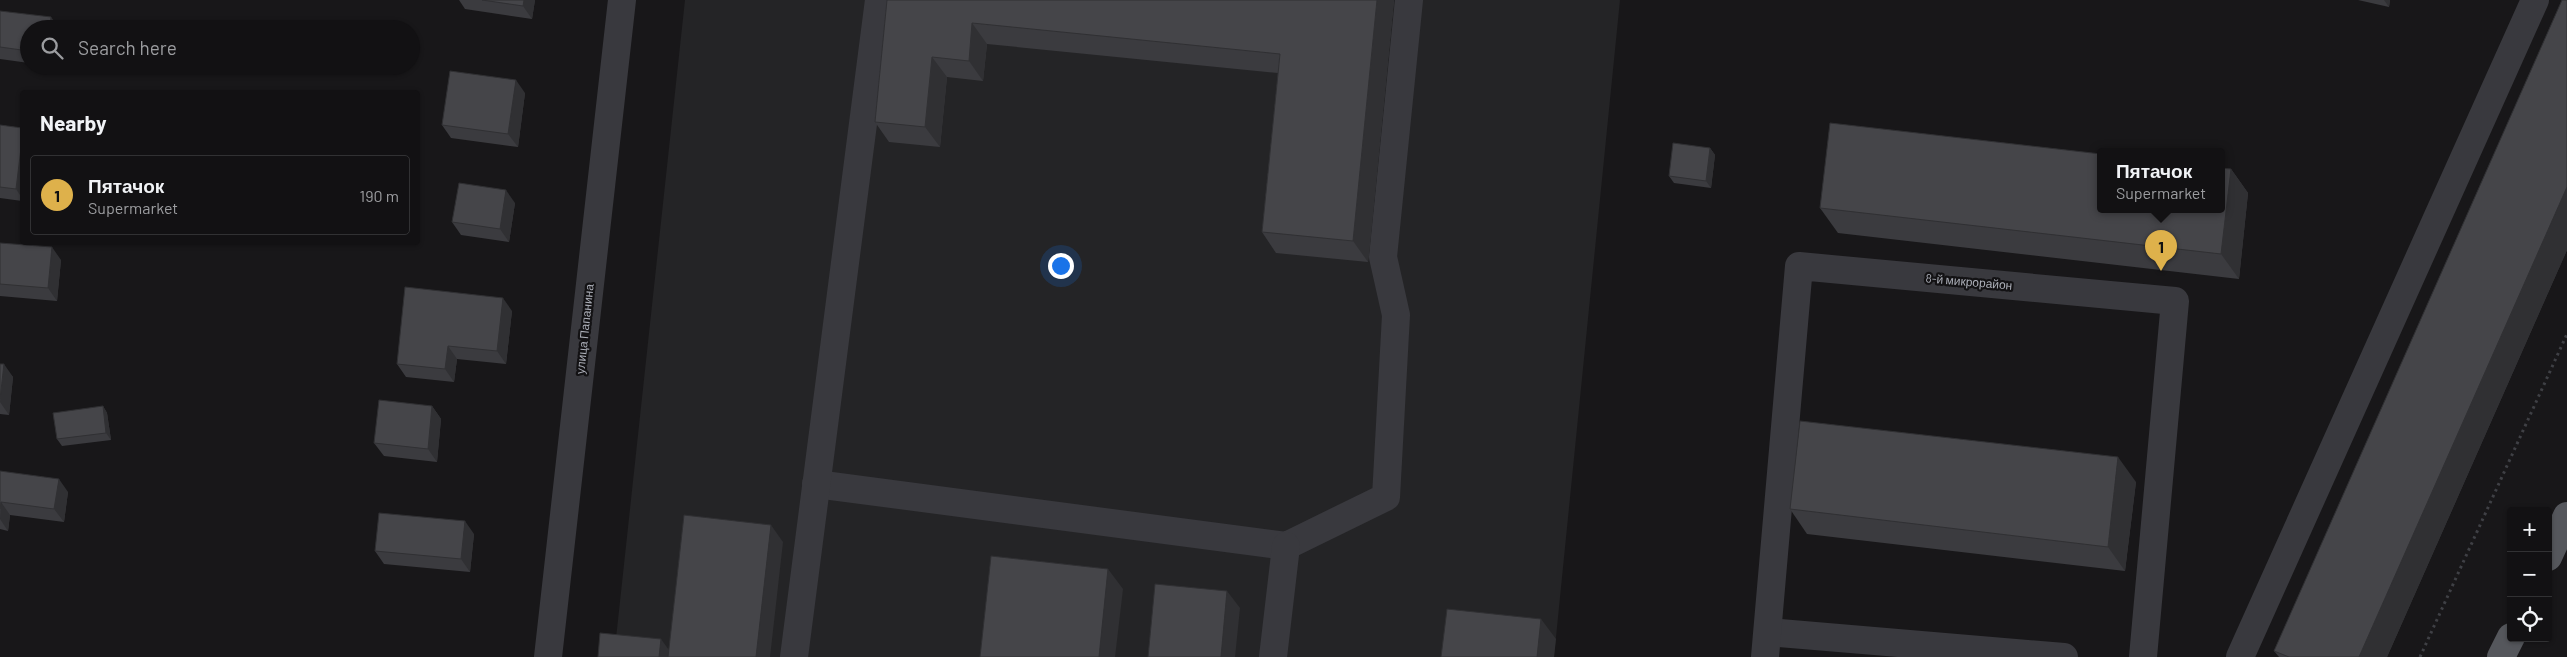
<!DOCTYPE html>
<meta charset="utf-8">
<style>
body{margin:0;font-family:Barlow,sans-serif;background:#1f1f21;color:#f1f3f6}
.controls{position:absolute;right:15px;bottom:15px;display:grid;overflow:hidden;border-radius:5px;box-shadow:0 1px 4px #0004}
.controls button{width:45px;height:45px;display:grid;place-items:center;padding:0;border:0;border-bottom:1px solid #313133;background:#121113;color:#f1f3f6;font:25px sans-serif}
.you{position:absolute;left:1060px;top:265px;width:18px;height:18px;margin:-12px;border:4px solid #fff;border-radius:50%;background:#1a73e8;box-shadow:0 0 0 8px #1a73e833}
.badge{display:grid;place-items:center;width:32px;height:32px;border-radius:50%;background:#deb14b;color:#111;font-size:16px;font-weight:700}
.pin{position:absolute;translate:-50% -41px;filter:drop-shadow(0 1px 2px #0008)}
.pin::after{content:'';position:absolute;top:26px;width:18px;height:15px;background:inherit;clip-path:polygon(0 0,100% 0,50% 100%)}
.popup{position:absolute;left:2097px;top:148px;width:128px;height:65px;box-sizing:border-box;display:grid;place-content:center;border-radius:5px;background:#121113;filter:drop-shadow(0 1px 4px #0005);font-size:16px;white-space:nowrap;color:#9c9da0}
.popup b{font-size:19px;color:#f1f3f6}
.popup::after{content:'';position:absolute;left:50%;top:100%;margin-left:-10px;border:10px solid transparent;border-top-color:#121113}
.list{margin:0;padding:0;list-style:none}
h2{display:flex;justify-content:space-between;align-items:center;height:65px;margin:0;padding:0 20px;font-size:21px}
h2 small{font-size:16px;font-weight:400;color:#9c9da0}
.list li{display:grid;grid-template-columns:32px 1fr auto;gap:15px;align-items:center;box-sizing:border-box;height:80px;margin:0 10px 10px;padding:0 10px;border:1px solid #313133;border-radius:5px}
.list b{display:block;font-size:19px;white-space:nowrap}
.list p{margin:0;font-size:16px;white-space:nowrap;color:#9c9da0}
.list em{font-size:16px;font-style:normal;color:#9c9da0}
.icon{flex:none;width:28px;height:28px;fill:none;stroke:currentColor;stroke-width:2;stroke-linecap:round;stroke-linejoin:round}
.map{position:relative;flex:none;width:2567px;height:657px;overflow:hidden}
.search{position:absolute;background:#121113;box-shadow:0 1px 4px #0004;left:20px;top:20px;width:400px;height:55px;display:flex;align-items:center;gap:12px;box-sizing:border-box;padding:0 18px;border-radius:28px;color:#9c9da0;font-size:19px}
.panel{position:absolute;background:#121113;box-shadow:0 1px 4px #0004;left:20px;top:90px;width:400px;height:155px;border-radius:5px}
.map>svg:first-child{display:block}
.built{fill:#242426}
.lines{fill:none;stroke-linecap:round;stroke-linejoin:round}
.path{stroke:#3f4045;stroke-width:3;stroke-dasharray:2.5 4;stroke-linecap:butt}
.minor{stroke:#39393e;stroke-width:28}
.major{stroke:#55575c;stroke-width:28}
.wall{fill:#3b3b3f}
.shaded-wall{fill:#303033}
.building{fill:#454549;stroke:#303033}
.labels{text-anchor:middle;stroke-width:4.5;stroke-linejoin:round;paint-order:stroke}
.street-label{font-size:12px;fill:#abaeb7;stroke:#131214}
</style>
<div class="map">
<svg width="2567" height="657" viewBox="0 0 2567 657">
<rect width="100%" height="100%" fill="#181719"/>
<path class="built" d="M685 0H1620L1554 657H614Z"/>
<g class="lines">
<path class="path" d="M2420 657 2567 334"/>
<g class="minor">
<path d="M816 484 1286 546 1386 497 1396 315 1383 257 1409 0"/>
<path d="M1768 632 2064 657"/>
<path d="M548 657 622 0"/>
<path d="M794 657 879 0"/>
<path d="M1273 657 1286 546"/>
<path d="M1765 657 1799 266 2175 301 2143 657"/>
<path d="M2240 657 2535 0"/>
</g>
<g class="major">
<path d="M2548 557 2567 516"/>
<path d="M2501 657 2511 637"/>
</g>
</g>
<g class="wall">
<path d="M459 0H535L532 19 465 9Z"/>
<path d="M887 0H1394L1368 262 1276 253 1262 232 1278 73 987 44 983 81 947 77 940 147 889 142 875 122Z"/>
<path d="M2358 0H2390L2389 7Z"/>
<path d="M2567 0V250L2387 657H2279L2274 651Z"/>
<path d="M0 11 29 29V63L0 59Z"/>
<path d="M525 93 518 147 451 138 442 125Z"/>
<path d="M0 125 22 128V201L0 198Z"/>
<path d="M1710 148 1715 155 1711 188 1674 183 1669 176Z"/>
<path d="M2231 169 2248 193 2239 279 1838 233 1820 208Z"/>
<path d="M515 203 509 242 461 235 452 222Z"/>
<path d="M0 243 61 260 57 301 0 296Z"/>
<path d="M512 311 506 364 457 359 454 382 406 377 397 364Z"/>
<path d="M0 364 13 377 9 415 0 414Z"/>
<path d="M103 406 107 413 111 440 62 446 57 439Z"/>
<path d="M432 406 441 419 437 462 384 456 374 443Z"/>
<path d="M0 471 68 492 64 522 10 515 8 531 0 529Z"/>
<path d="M2136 482 2125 571 1807 534 1790 509Z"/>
<path d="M474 534 470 572 384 564 375 551Z"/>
</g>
<g class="shaded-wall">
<path d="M524 0H535L532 19 523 6Z"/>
<path d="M1377 0H1394L1368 262 1353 241Z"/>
<path d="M2384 0H2390L2389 7Z"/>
<path d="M51 17 60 29H50Z"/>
<path d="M972 23 987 44 983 81 969 61Z"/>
<path d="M932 57 947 77 940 147 925 127Z"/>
<path d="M516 80 525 93 518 147 508 134Z"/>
<path d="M22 140V198L16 189Z"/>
<path d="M1710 148 1715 155 1711 188 1706 181Z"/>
<path d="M2231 169 2248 193 2239 279 2221 254Z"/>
<path d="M2567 187V250L2387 657H2359Z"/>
<path d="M506 190 515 203 509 242 500 229Z"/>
<path d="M52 247 61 260 57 301 48 288Z"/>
<path d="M503 298 512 311 506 364 497 351Z"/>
<path d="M448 346 457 359 454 382 445 369Z"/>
<path d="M4 364 13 377 9 415 0 402Z"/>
<path d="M103 406 107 413 111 440 106 433Z"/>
<path d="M432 406 441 419 437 462 428 449Z"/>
<path d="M2118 457 2136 482 2125 571 2108 547Z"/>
<path d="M59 479 68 492 64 522 54 509Z"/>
<path d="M1 502 10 515 8 531 0 519Z"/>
<path d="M465 521 474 534 470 572 461 559Z"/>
<path d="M771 525 783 542 770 657H756Z"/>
<path d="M1108 569 1123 589 1115 657H1099Z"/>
<path d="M1227 591 1240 608 1235 657H1221Z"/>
<path d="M1541 619 1556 639 1554 657H1537Z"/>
<path d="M661 639 674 657H659Z"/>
</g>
<g class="building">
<path d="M482 0H524L523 6Z"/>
<path d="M887 0H1377L1353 241 1262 232 1280 54 972 23 969 61 932 57 925 127 875 122Z"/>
<path d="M2562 0H2567V187L2359 657H2289L2274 651Z"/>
<path d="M0 11 51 17 50 29H29V51L0 47Z"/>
<path d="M450 71 516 80 508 134 442 125Z"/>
<path d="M1830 123 2101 154V210H2221V168L2231 169 2221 254 1820 208Z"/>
<path d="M0 125 22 128V140L16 189 0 187Z"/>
<path d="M1673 143 1710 148 1706 181 1669 176Z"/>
<path d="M459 183 506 190 500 229 452 222Z"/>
<path d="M0 243 52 247 48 288 0 284Z"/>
<path d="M405 287 503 298 497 351 448 346 445 369 397 364Z"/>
<path d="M0 364H4L0 399Z"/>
<path d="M379 400 432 406 428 449 374 443Z"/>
<path d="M103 406 106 433 57 439 53 413Z"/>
<path d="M1800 421 2118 457 2108 547 1790 509Z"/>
<path d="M0 471 59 479 54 509 1 502 0 509Z"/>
<path d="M379 513 465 521 461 559 375 551Z"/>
<path d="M684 515 771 525 756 657H668Z"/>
<path d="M991 556 1108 569 1099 657H980Z"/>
<path d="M1155 584 1227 591 1221 657H1148Z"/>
<path d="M1447 609 1541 619 1537 657H1441Z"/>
<path d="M600 633 661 639 659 657H598Z"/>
</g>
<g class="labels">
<g class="street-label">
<text transform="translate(1969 282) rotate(5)" y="4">8-й микрорайон</text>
<text transform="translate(585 329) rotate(-84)" y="4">улица Папанина</text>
</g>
</g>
</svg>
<div class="controls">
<button>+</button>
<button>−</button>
<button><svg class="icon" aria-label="locate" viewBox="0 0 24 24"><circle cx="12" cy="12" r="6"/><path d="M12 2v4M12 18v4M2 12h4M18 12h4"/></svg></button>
</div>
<div class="you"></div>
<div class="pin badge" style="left:2161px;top:271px">1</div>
<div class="popup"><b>Пятачок</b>Supermarket</div>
<div class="search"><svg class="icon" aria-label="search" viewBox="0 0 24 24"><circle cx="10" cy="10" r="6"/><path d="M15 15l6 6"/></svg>Search here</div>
<section class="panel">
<h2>Nearby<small></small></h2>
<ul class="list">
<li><span class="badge">1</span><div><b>Пятачок</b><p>Supermarket</p></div><em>190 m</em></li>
</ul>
</section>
</div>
